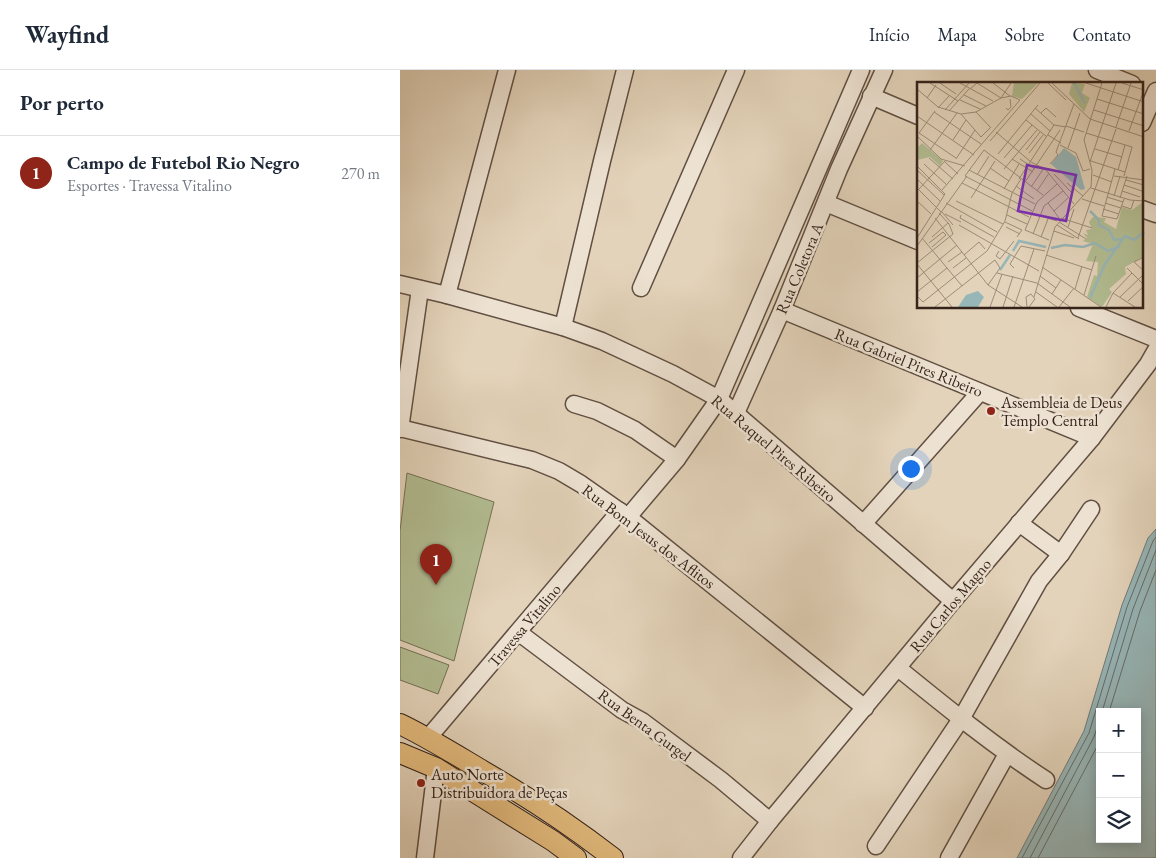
<!DOCTYPE html>
<html lang="pt">
<meta charset="utf-8">
<style>
body{margin:0;font-family:"EB Garamond",serif;background:#f6f6f7;color:#1f2937}
.controls{position:absolute;right:15px;bottom:15px;display:grid;overflow:hidden;border-radius:0px;box-shadow:0 2px 12px #0003}
.controls button{width:45px;height:45px;display:grid;place-items:center;padding:0;border:0;border-bottom:1px solid #e0e1e3;background:#fff;color:#1f2937;font:25px sans-serif}
.you{position:absolute;left:510px;top:398px;width:18px;height:18px;margin:-12px;border:4px solid #fff;border-radius:50%;background:#1a73e8;box-shadow:0 0 0 8px #1a73e833}
.badge{display:grid;place-items:center;width:32px;height:32px;border-radius:50%;background:#8f2418;color:#fff;font-size:16px;font-weight:700}
.pin{position:absolute;translate:-50% -41px;filter:drop-shadow(0 1px 2px #0008)}
.pin::after{content:'';position:absolute;top:26px;width:18px;height:15px;background:inherit;clip-path:polygon(0 0,100% 0,50% 100%)}
.list{margin:0;padding:0;list-style:none}
h2{display:flex;justify-content:space-between;align-items:center;height:65px;margin:0;padding:0 20px;font-size:21px}
h2 small{font-size:16px;font-weight:400;color:#747a83}
.list li{display:grid;grid-template-columns:32px 1fr auto;gap:15px;align-items:center;box-sizing:border-box;height:75px;padding:0 20px;border-top:1px solid #e0e1e3}
.list b{display:block;font-size:19px;white-space:nowrap}
.list p{margin:0;font-size:16px;white-space:nowrap;color:#747a83}
.list em{font-size:16px;font-style:normal;color:#747a83}
.icon{flex:none;width:28px;height:28px;fill:none;stroke:currentColor;stroke-width:2;stroke-linecap:round;stroke-linejoin:round}
.map{position:relative;flex:none;width:756px;height:788px;overflow:hidden}
header{display:flex;align-items:center;gap:30px;box-sizing:border-box;height:70px;padding:0 25px;background:#fff;border-bottom:1px solid #e0e1e3}
header strong{font-size:24px}
nav{display:flex;gap:28px;margin-inline-start:auto;font-size:18px}
main{display:flex}
aside{flex:1;background:#fff}
.map>svg:first-child{display:block}
.green{fill:#b2bc91;stroke:#747056}
.water{fill:#97b6b8;stroke:#707b79;fill-rule:evenodd}
.lines{fill:none;stroke-linecap:round;stroke-linejoin:round}
.shore{stroke:#666c69;stroke-width:1}
.minor-casing{stroke:#604f42;stroke-width:19}
.major-casing{stroke:#35231a;stroke-width:22}
.minor{stroke:#ede2d2;stroke-width:16}
.major{stroke:#e2ba7d;stroke-width:20}
.poi-dot{fill:#8f2418;stroke:#ede2d2;stroke-width:2}
.labels{text-anchor:middle;stroke-width:5;stroke-linejoin:round;paint-order:stroke}
.street-label{font-size:16px;fill:#35231a;stroke:#ede2d2}
.poi-label{font-size:16px;fill:#35231a;stroke:#ede2d2;text-anchor:start}
.inset-river{fill:none;stroke:#97b6b8;stroke-width:2.5}
.inset-road{fill:none;stroke:#9d8d7a;stroke-width:1}
.view{fill:#7b2cbf;fill-opacity:0.15;stroke:#7b2cbf;stroke-width:2.5}
.inset-edge{fill:none;stroke:#35231a;stroke-width:2.5}
</style>
<header>
<strong>Wayfind</strong>
<nav><a>Início</a><a>Mapa</a><a>Sobre</a><a>Contato</a></nav>
</header>
<main>
<aside>
<h2>Por perto<small></small></h2>
<ul class="list">
<li><span class="badge">1</span><div><b>Campo de Futebol Rio Negro</b><p>Esportes · Travessa Vitalino</p></div><em>270 m</em></li>
</ul>
</aside>
<div class="map">
<svg width="756" height="788" viewBox="0 0 756 788">
<rect width="100%" height="100%" fill="#e3d3ba"/>
<filter id="stains"><feTurbulence type="fractalNoise" baseFrequency=".004" numOctaves="4"/><feColorMatrix values="0 0 0 0 .2 0 0 0 0 .09 0 0 0 0 .02 0 0 0 .5 -.17"/></filter>
<radialGradient id="worn" r=".72"><stop offset=".6" stop-color="#630" stop-opacity="0"/><stop offset="1" stop-color="#630" stop-opacity=".3"/></radialGradient>
<g class="green">
<path d="M7 403 94 432 54 591 0 570V461Z"/>
<path d="M0 577 49 595 38 624 0 610Z"/>
</g>
<path class="water" d="M756 459V788H617L684 661 722 535 748 468ZM700 642H737V769H700Z"/>
<g class="lines">
<g class="shore">
<path d="M702 642 733 539 756 480"/>
<path d="M709 642 740 541 756 500"/>
<path d="M622 788 689 663 727 537 753 471 756 467"/>
<path d="M630 788 694 667 700 648"/>
<path d="M638 788 700 671"/>
</g>
<defs>
<g id="minor">
<path d="M697 0 732 14"/>
<path d="M471 26 518 46"/>
<path d="M742 53 756 21"/>
<path d="M426 133 518 171"/>
<path d="M742 139 756 144"/>
<path d="M0 214 47 225 163 257 202 271 273 304 319 329 553 531"/>
<path d="M241 218 336 0"/>
<path d="M47 225 107 0"/>
<path d="M679 238 756 269"/>
<path d="M382 240 692 368"/>
<path d="M163 257 202 91 225 0"/>
<path d="M174 334 197 341 235 360 277 389"/>
<path d="M336 343 382 240 439 99 484 0"/>
<path d="M0 358 132 390 159 401 181 414 228 447 465 638"/>
<path d="M0 359 20 219"/>
<path d="M228 447 277 389 319 329 461 0"/>
<path d="M619 453 661 484"/>
<path d="M463 454 580 322"/>
<path d="M118 562 222 640 242 651 321 710 370 751"/>
<path d="M498 598C546 637 594 676 646 710"/>
<path d="M28 668 220 441"/>
<path d="M476 776 561 649 639 511 661 484 691 439"/>
<path d="M25 788 36 698"/>
<path d="M341 788 370 751 553 531 692 368 748 294 756 280"/>
<path d="M549 788 607 684"/>
</g>
<g id="major">
<path d="M0 654C29 668 56 685 83 701 128 727 172 756 213 788"/>
<path d="M0 683 36 698 153 771 176 788"/>
</g>
</defs>
<use href="#minor" class="minor-casing"/>
<use href="#major" class="major-casing"/>
<use href="#minor" class="minor"/>
<use href="#major" class="major"/>
</g>
<g class="poi-dot">
<circle cx="591" cy="341" r="5"/>
<circle cx="21" cy="713" r="5"/>
</g>
<g class="labels">
<g class="street-label">
<text transform="translate(399 198) rotate(-67)" y="6">Rua Coletora A</text>
<text transform="translate(509 292) rotate(22)" y="6">Rua Gabriel Pires Ribeiro</text>
<text transform="translate(374 378) rotate(40)" y="6">Rua Raquel Pires Ribeiro</text>
<text transform="translate(249 466) rotate(37)" y="6">Rua Bom Jesus dos Aflitos</text>
<text transform="translate(550 535) rotate(-50)" y="6">Rua Carlos Magno</text>
<text transform="translate(124 555) rotate(-50)" y="6">Travessa Vitalino</text>
<text transform="translate(245 655) rotate(36)" y="6">Rua Benta Gurgel</text>
</g>
<g class="poi-label">
<text x="601" y="338">Assembleia de Deus<tspan x="601" dy="18">Templo Central</tspan></text>
<text x="31" y="710">Auto Norte<tspan x="31" dy="18">Distribuidora de Peças</tspan></text>
</g>
</g>
<g transform="translate(517 12)">
<rect width="226" height="226" fill="#e3d3ba"/>
<path d="M97 1H121L105 17 95 14ZM155 1 168 2 165 11 173 16 167 30 152 12ZM5 61 26 79 23 84 13 75 0 78V66ZM226 120V175L208 185 209 192 192 207 195 210 185 225 170 215 177 193 180 194 181 180 169 179 176 162 166 159 170 156 166 151 171 153 169 148 175 147 172 140 176 135 189 136 187 140 199 147 205 125 215 128Z" fill="#b2bc91"/>
<path d="M147 66 159 75 168 107 164 108 134 82ZM61 209 67 215 61 225H41L49 213Z" fill="#97b6b8"/>
<path class="inset-river" d="M157 1 168 21M173 129 182 138V143L192 148 197 158 206 157M134 166 148 163 166 165 178 161 191 169 203 164M96 169 102 159 129 165M83 188 93 173M173 216 188 182 208 154 217 158 227 150"/>
<path class="inset-road" d="M13 1 41 19M23 1 39 12M43 1 76 19M76 1 93 14M131 1 149 18M135 1 173 37 227 55M169 1 227 20M205 1 227 8 212 49M0 7 21 25 44 32 59 30 84 16 94 1M47 13 69 24M10 16 19 3M180 17 227 32M43 18 63 27M21 26 32 14M89 26 91 28 94 25 93 17M118 26 137 43M28 28 52 1M177 28 227 44M32 29 52 7M17 30 64 62M59 30 74 46M124 31 129 26 139 35M44 32 64 55 74 45M114 32 133 49M0 34 57 73M109 38 130 55M149 44 167 50M199 45 214 1M79 50 114 80 128 87 157 122M2 51 39 76M2 51 18 29M169 51 215 65 207 94M131 53 144 61M0 54 24 77 48 84M36 58 49 38M73 59 123 1M143 63 159 71 166 89 173 87M151 66 163 31M178 67 205 75M13 68 40 31M109 68 123 50M112 71 126 53M81 72 121 23M12 76 36 97M87 76 115 43M39 77 58 48M95 77 116 90M103 77 118 87M174 79 208 90M28 80 41 92M173 80 199 1M7 82 30 103M133 82 141 73 139 70 157 22M0 84 28 112 0 156M73 86 92 99M87 87 120 48M198 87 185 134 200 137 207 117M0 88 27 113M52 88 118 122M201 88 208 63M137 92 154 110M60 93 72 74M176 93 195 100M197 94 227 98M0 97 23 119M102 97 137 43 149 45M209 98 227 103M108 100 143 48M45 101 112 135M150 101 166 114M207 103 225 109M99 104 117 117M114 105 127 86M0 106 24 130M174 106 213 118 227 119M87 107 102 82M1 108 28 79M25 108 103 18 94 14 84 16 60 1 53 7M120 109 132 91M205 109 223 115M197 114 203 94M190 115 206 120M54 116 78 79M203 116 210 94M165 117 187 124M0 119 14 132M39 119 86 142M29 121 80 150M131 121 142 136M188 121 204 126M205 124 214 127 217 118M186 127 202 132M115 129 48 94 67 68 126 113M137 129 151 116M25 130 36 143M114 131 140 139M28 132 44 140M44 133 43 136 77 155M90 133 110 142M18 136 71 203 105 225M144 136 175 146M88 140 105 148 100 155M142 140 169 157M42 143 122 189M140 143 162 157M89 145 103 152M151 145 157 127M137 149 157 156M116 152 127 124 146 109M15 155 31 141M124 155 131 137M5 156 45 204M161 156 199 47M132 158 108 148 120 120 140 102M12 161 26 150 29 153 15 165M0 164 50 94M82 169 79 174 83 177 97 159M47 173 62 160 68 167M129 173 175 188M227 175 217 180 227 189M31 180 45 170M0 181 36 152 32 142 22 131M0 182 35 225M125 185 184 225M36 186 49 176M97 186 93 182 104 164 128 169M210 186 227 203M80 191 120 201 153 225M123 194 139 206M0 196 40 163M158 207 165 184M0 210 30 186M119 210 140 225M196 211 218 225M135 212 144 198M167 213 179 174M0 214 6 220 70 169 88 139 95 111 104 97M117 215 138 145 174 105 175 88 167 58 185 1M203 215 227 192M211 219 227 204M18 225 78 178 83 186 71 203M73 225 85 192M86 225 96 194M97 225 117 167M110 225 109 215 114 212 118 217 112 225M142 225 157 206M189 225 196 211 215 191"/>
<path class="view" d="M110 83 159 93 149 139 101 129Z"/>
<rect width="226" height="226" class="inset-edge"/>
</g>
<rect width="100%" height="100%" filter="url(#stains)"/>
<rect width="100%" height="100%" fill="url(#worn)"/>
</svg>
<div class="controls">
<button>+</button>
<button>−</button>
<button><svg class="icon" aria-label="layers" viewBox="0 0 24 24"><path d="M12 4l9 5-9 5-9-5zM3 14l9 5 9-5"/></svg></button>
</div>
<div class="you"></div>
<div class="pin badge" style="left:36px;top:515px">1</div>
</div>
</main>
